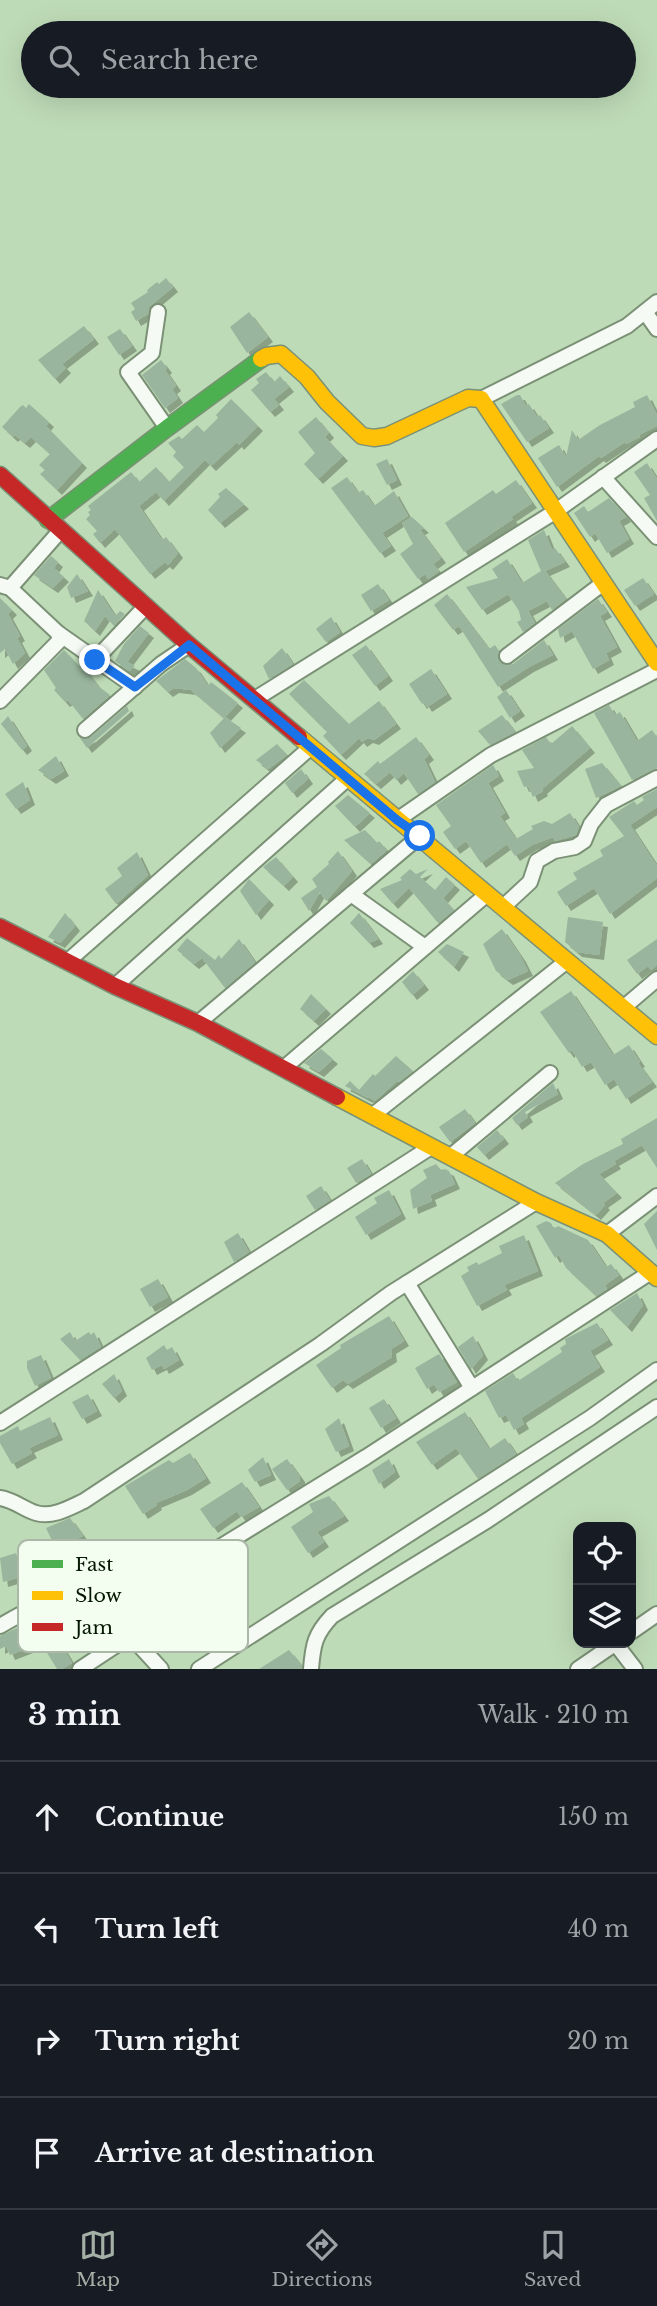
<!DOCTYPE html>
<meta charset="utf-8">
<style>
body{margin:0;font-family:"Libre Baskerville",serif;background:#242831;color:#f1f3f6}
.controls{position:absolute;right:21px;bottom:21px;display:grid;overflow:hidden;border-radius:14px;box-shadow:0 7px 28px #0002}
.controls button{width:63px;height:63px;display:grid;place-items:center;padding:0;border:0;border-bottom:2px solid #363941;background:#171b24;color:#f1f3f6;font:35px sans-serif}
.stop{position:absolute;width:21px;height:21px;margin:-16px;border:5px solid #1a73e8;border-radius:50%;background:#fff}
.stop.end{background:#1a73e8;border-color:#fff;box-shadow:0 2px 7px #0008}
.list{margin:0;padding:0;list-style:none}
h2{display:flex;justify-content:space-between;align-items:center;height:91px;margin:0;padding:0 28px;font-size:30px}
h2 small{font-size:23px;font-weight:400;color:#9ea1a6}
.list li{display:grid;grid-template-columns:46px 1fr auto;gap:21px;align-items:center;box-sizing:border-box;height:112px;padding:0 28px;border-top:2px solid #363941}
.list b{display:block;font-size:26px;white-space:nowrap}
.list em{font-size:23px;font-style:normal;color:#9ea1a6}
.icon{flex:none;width:38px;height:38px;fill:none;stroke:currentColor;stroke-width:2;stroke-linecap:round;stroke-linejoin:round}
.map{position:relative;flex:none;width:657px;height:1669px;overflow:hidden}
.search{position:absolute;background:#171b24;box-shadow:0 7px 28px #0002;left:21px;right:21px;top:21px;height:77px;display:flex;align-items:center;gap:18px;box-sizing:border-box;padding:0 24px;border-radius:38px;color:#9ea1a6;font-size:26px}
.sheet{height:539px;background:#171b24}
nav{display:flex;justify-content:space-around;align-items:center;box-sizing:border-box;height:98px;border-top:2px solid #363941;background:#171b24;font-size:19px;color:#9ea1a6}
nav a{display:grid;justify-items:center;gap:4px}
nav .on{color:#a4afa5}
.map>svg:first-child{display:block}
.building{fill:#99b59d;filter:url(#shadow)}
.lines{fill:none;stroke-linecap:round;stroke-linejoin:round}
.street-casing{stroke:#7b9176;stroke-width:18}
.fast-casing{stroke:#7b9176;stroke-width:19}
.slow-casing{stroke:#7b9176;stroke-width:19}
.jam-casing{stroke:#7b9176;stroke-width:19}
.street{stroke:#f5faf4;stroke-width:14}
.fast{stroke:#4caf50;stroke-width:16}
.slow{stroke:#ffc107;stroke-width:16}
.jam{stroke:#c62828;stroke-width:16}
.route{stroke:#1a73e8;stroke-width:9}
.key{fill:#f3fdf0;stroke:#abb8a8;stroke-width:2}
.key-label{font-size:19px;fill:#041701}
</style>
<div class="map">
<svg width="657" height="1669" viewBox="0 0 657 1669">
<defs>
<filter id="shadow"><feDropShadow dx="5" dy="5" stdDeviation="0" flood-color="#0004"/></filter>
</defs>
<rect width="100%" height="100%" fill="#bedbb7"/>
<g class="building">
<path d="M166 278 173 287 149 307 148 314 136 321 131 312 135 309 131 303 148 292 147 290 157 282 159 284Z"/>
<path d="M249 312 268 337 247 353 230 327Z"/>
<path d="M84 326 94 339 62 364 66 368 55 379 38 360Z"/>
<path d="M120 329 132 346 119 355 107 337Z"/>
<path d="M161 360 167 368 165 370 176 386 172 389 178 398 165 408 142 375Z"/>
<path d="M266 372 274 382 280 376 289 387 274 399 279 405 270 412 251 390 259 383 256 379Z"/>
<path d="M517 395H520L526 406 529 404 537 417 540 415 549 428 527 442 501 404Z"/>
<path d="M647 395 657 415V426L639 435 640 437 626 444 625 442 601 458 599 456 557 487 538 458 559 445 566 457 572 430 578 440 600 425 635 407 633 402Z"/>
<path d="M231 399 258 426 239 445 237 442 211 466 205 460 164 501 156 492 139 506 162 540 166 537 178 553 168 565 165 562 150 574 115 529 100 543 93 534 97 531 86 519 90 515 88 512 91 510 88 506 131 472 139 482 156 467 169 482 184 467 173 456 176 452 168 443 179 436 182 439 197 425 204 432 218 418 216 415Z"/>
<path d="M29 404 49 422 46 426 82 463 57 490 40 474 45 470 39 465 50 454 31 437 25 443 15 435 13 437 2 427 20 407 23 405 26 408Z"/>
<path d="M316 417 329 433 325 437 343 456 318 479 304 464 315 453 298 432Z"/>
<path d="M387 459 397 480 387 485 376 464Z"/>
<path d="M647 463 657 479V521L644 498 650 495 634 472Z"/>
<path d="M347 477 358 493 363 490 374 506 394 491 408 516 382 533 391 546 380 553 331 488Z"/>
<path d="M516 480 532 503 511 517 513 519 464 552 445 523 493 490 496 494Z"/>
<path d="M226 488 244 504 220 523 208 510 220 497 218 494Z"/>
<path d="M609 498 626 517 619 521 629 539 607 553 595 533 590 537 574 513 584 506 588 512Z"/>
<path d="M412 517 424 528 420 530 441 558 433 564 439 571 428 579 425 574 418 579 400 554 413 544 402 523Z"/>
<path d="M544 530 552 550 555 548 565 562 545 571 566 599 552 610 547 601 528 611 535 623 523 632 517 622 521 620 519 611 508 594 482 610 466 587 498 578 492 569 507 559 522 583 541 571 528 540Z"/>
<path d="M51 556 58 562 54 568 64 577 53 588 34 575Z"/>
<path d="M77 574 88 591 71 598 67 587Z"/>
<path d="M643 578 654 594 635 606 624 590Z"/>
<path d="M378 584 389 600 371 611 361 595Z"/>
<path d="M98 590 115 616 120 611 125 614 114 626 105 616 95 631 84 621Z"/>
<path d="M447 594 489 649 495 645 499 651 498 658 503 665 513 664 544 640 553 655 529 667 498 687 459 626 453 630 434 605Z"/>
<path d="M0 598 12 610 8 614 20 636 17 638 25 653 13 664 5 649 0 653Z"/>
<path d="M598 599 607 612 600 616 617 647 606 653 609 660 593 669 572 631 560 638 558 629Z"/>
<path d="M331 617 340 632 326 642 316 629Z"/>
<path d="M140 626 149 633 127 662 135 666 129 671 115 661 124 644Z"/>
<path d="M366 645 388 676 375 686 352 655Z"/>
<path d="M282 648 293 664 269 679 263 666Z"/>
<path d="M64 650 79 666 81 664 98 686 110 695 83 719 68 700 65 702 54 690 56 688 44 670Z"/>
<path d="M185 659 196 668 208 686 211 682 238 703 224 718 191 690 174 688 168 692 156 681Z"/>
<path d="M431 669 447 694 427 707 424 702 422 704 409 684Z"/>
<path d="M304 680 349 724 379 701 396 724 374 740 368 738 362 742 359 738 341 755 323 736 327 732 289 694Z"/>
<path d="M506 690 520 711 510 718 497 697Z"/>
<path d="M609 705 615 715 620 712 637 741 652 730 657 737V768L632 780 594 713Z"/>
<path d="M127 706 129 711 87 748 80 738 86 739 91 737Z"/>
<path d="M502 715 515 732 490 745 478 731Z"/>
<path d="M8 716 27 746 22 750 1 724Z"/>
<path d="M225 717 241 728 220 748 210 733Z"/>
<path d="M572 726 590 748 542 789 543 791 533 797 528 786 524 787 517 771 534 768 522 750 546 737 551 744Z"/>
<path d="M416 737 429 755 424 759 435 782 418 794 404 773 396 780 390 772 376 784 364 774 378 761 380 764Z"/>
<path d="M277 744 287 755 268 769 256 760Z"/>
<path d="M56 756 64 771 51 779 38 770Z"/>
<path d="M602 763 621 786 596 798 585 769Z"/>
<path d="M493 765 499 776 488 783 505 813 500 816 516 839 533 829 531 826 544 821 552 824 570 813 579 827 576 835 555 841 553 837 532 845 515 856 507 844 481 863 466 841 455 849 443 832 451 826 436 805Z"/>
<path d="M301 769 308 779 292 793 285 783Z"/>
<path d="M23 782 30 800 16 809 5 794Z"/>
<path d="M657 789V807L630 825 657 866V878L610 914 594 888 566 906 557 892 577 879 573 873 603 856 600 850 624 836 609 817 634 801 637 805 644 800 642 797Z"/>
<path d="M348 795 370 813 355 827 335 806Z"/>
<path d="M365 830 377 843 379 841 387 850 371 864 344 840Z"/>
<path d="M338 851 352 871 326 901 320 892 309 911 301 898 317 887 312 879 329 864 328 862Z"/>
<path d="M137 852 148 875 116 904 105 889 122 876 117 868Z"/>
<path d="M276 857 293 877 284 886 263 867Z"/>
<path d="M410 869 416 874 428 869 420 877 435 890 446 877 455 885 443 898 454 910 438 923 409 888 393 904 380 889 402 880 400 878Z"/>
<path d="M249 879 269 900 256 915 240 891Z"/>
<path d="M65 913 75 926 60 943 48 937Z"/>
<path d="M359 913 366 922 378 939 369 943 350 923Z"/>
<path d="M568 917 603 922 599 955 577 952 565 942Z"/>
<path d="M502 929 521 957 528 971 508 980 496 971 483 944Z"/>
<path d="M187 938 215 960 219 955 221 959 239 939 255 962 225 988 202 958 194 964 177 950Z"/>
<path d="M657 939V965L651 970 648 966 637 974 627 960Z"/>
<path d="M447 944 464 952 454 967 438 952Z"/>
<path d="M413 971 424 985 412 995 402 982Z"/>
<path d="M571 991 613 1055 629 1045 640 1062 638 1063 652 1082 626 1099 614 1079 605 1085 591 1062 582 1067 572 1050 569 1053 540 1012Z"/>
<path d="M311 994 326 1009 314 1021 300 1009Z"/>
<path d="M321 1049 333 1059 319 1072 304 1063Z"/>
<path d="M396 1056 413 1071 399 1082 397 1081 375 1101 369 1097 368 1098 345 1086 350 1081 359 1090 373 1074 375 1076Z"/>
<path d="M553 1083 558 1094 525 1112 528 1117 517 1125 512 1118Z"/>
<path d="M465 1109 475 1123 450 1142 439 1127Z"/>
<path d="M657 1118V1168L642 1145 614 1161 616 1164 599 1174 617 1193 603 1203 605 1205 596 1215 555 1183 583 1164 623 1144 621 1139Z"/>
<path d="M497 1130 504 1139 484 1155 477 1147Z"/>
<path d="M362 1159 371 1174 356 1183 347 1168Z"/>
<path d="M436 1164 441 1170 445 1169 449 1171 455 1184 430 1195 432 1201 413 1209 410 1190 427 1178 423 1170Z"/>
<path d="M321 1186 330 1200 315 1210 306 1196Z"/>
<path d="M389 1190 401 1214 366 1235 355 1217 377 1203 374 1198Z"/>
<path d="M657 1211V1250L644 1224Z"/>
<path d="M546 1221 551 1223 554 1229 558 1226 588 1240 606 1267 611 1264 619 1275 605 1285 607 1289 596 1296 566 1268 559 1255 555 1258 536 1226Z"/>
<path d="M238 1233 249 1252 234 1262 224 1242Z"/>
<path d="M524 1235 538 1271 504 1285 507 1290 477 1306 461 1276 469 1271 467 1267 477 1262 478 1265 502 1253 499 1246Z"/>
<path d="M158 1279 168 1297 150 1307 140 1289Z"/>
<path d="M637 1293 643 1305 627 1327 610 1310Z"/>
<path d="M389 1316 404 1341 391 1349 392 1357 348 1384 343 1380 332 1388 316 1365 341 1348 340 1345Z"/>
<path d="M597 1323 608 1340 590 1351 600 1367 521 1418 524 1424 514 1430 506 1415 499 1418 485 1391 513 1373 518 1381 562 1352 560 1348 566 1344 565 1339Z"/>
<path d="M70 1332 75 1341 89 1332 91 1335 94 1332 101 1347 80 1360 60 1339Z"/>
<path d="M473 1336 483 1355 471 1369 458 1347Z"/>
<path d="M164 1345 167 1350 172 1347 179 1360 164 1369 162 1365 152 1370 146 1358Z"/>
<path d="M439 1354 457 1382 439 1392 434 1384 427 1389 415 1368Z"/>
<path d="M41 1355 51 1378 35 1386 27 1368V1361Z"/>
<path d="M114 1374 122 1391 114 1398 102 1384Z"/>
<path d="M88 1394 97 1411 82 1419 72 1402Z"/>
<path d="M384 1399 396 1418 381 1428 369 1408Z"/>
<path d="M465 1412 489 1449 505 1438 516 1454 478 1479 456 1448 432 1465 416 1442Z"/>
<path d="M50 1417 58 1435 29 1448 32 1453 12 1464 0 1443V1436L18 1426 20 1431Z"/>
<path d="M339 1418 349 1446 336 1452 325 1429Z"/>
<path d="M190 1453 206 1478 187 1490 156 1503 157 1505 143 1514 125 1486 169 1460 173 1463Z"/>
<path d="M263 1457 271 1475 255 1482 248 1470Z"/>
<path d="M287 1459 300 1477V1481L287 1490 272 1469Z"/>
<path d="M389 1459 395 1472 379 1484 372 1470Z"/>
<path d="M242 1482 259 1507 241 1517 237 1511 213 1528 200 1509Z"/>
<path d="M329 1496 344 1516 317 1532 324 1542 308 1553 291 1527 313 1512 309 1504Z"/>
<path d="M70 1518 83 1536 56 1549 46 1528Z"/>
<path d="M16 1553 23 1576 3 1582 0 1558Z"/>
<path d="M64 1606 72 1628 55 1635 72 1663 62 1669H57L41 1643 10 1655 6 1646 0 1649V1636Z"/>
<path d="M289 1650 302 1666 301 1669H259Z"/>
</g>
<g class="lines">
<defs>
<g id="street">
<path d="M158 312 152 353 128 372 167 428"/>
<path d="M645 312 657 329"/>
<path d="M481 399 627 326 657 302"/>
<path d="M603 477 657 537"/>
<path d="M0 585 10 588 58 633 60 640 0 701"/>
<path d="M10 588 60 531"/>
<path d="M58 633 135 687"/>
<path d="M507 656 602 584"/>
<path d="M95 660 145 607"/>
<path d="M255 699 556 511 657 439"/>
<path d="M85 730 161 664 189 645"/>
<path d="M397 820 491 755 657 670"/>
<path d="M351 894 425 947"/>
<path d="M503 907 530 882 537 861 554 851 575 847 584 841 591 824 606 805 657 778"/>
<path d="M68 961 311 747"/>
<path d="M115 986 348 778"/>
<path d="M623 1008 657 979"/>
<path d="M198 1023 420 836"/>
<path d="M285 1067 486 895"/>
<path d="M373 1115 567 961"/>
<path d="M451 1156 550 1073"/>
<path d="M607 1234 657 1196"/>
<path d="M407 1283 472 1388"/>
<path d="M0 1423 431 1147"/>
<path d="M0 1498C14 1500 23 1509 36 1513 52 1518 69 1508 84 1501L321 1344 391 1293 536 1202"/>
<path d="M0 1626C17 1616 61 1591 80 1594 92 1596 104 1606 113 1613"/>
<path d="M127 1632 161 1669"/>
<path d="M631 1632 657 1614"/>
<path d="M615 1643 635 1669"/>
<path d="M80 1669 118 1644 127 1632 113 1613 366 1457 651 1272"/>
<path d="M199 1669 590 1418 657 1370"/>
<path d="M311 1669C313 1644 315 1634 332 1616L488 1520 657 1407"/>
<path d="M578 1669 616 1643"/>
</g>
<path id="fast" d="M48 520 167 428 261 359"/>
<g id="slow">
<path d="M261 359 266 356 281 354 307 377 327 402 362 436 374 438 387 436 468 398 481 399 657 663"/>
<path d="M299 737 657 1036"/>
<path d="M337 1097 536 1202 607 1234 657 1278"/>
</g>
<g id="jam">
<path d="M0 475 189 645 299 737"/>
<path d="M0 927 115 986 198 1023 337 1097"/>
</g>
</defs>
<use href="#street" class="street-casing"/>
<use href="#fast" class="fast-casing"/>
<use href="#slow" class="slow-casing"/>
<use href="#jam" class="jam-casing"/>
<use href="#street" class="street"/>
<use href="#fast" class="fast"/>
<use href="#slow" class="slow"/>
<use href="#jam" class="jam"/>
</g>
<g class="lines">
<path class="route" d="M95 660 135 687 189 645 397 820 420 836"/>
</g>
<rect x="18" y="1540" width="230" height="112" rx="10" class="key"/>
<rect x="32" y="1560" width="31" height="8" fill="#4caf50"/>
<rect x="32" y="1591" width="31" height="9" fill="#ffc107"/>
<rect x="32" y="1623" width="31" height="8" fill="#c62828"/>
<g class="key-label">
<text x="75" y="1571">Fast</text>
<text x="75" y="1602">Slow</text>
<text x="75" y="1634">Jam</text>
</g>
</svg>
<div class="controls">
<button><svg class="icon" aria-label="locate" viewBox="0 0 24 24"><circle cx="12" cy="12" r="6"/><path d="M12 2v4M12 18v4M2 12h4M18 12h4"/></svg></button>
<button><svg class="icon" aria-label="layers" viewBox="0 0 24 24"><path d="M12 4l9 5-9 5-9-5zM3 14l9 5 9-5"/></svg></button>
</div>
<div class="stop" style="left:420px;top:836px"></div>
<div class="stop end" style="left:95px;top:660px"></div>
<div class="search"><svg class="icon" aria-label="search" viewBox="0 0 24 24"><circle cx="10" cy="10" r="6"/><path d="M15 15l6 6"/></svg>Search here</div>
</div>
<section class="sheet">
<h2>3 min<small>Walk · 210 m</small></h2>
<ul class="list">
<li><svg class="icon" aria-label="ahead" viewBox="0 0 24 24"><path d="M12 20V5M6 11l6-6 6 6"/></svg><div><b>Continue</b></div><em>150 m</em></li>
<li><svg class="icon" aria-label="left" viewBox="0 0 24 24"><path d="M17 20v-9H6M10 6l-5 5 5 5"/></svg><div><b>Turn left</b></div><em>40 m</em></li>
<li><svg class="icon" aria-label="right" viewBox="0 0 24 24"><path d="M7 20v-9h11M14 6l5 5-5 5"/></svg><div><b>Turn right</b></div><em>20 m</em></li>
<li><svg class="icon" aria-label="arrive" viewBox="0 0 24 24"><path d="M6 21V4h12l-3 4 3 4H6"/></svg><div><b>Arrive at destination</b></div></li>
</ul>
</section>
<nav>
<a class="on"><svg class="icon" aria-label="map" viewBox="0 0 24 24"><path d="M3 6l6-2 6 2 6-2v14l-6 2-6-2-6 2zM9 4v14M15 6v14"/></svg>Map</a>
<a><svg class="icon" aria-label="directions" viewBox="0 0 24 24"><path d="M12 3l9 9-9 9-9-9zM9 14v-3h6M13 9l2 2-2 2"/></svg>Directions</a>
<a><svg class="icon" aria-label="saved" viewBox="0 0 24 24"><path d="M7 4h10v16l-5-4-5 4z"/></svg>Saved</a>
</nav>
